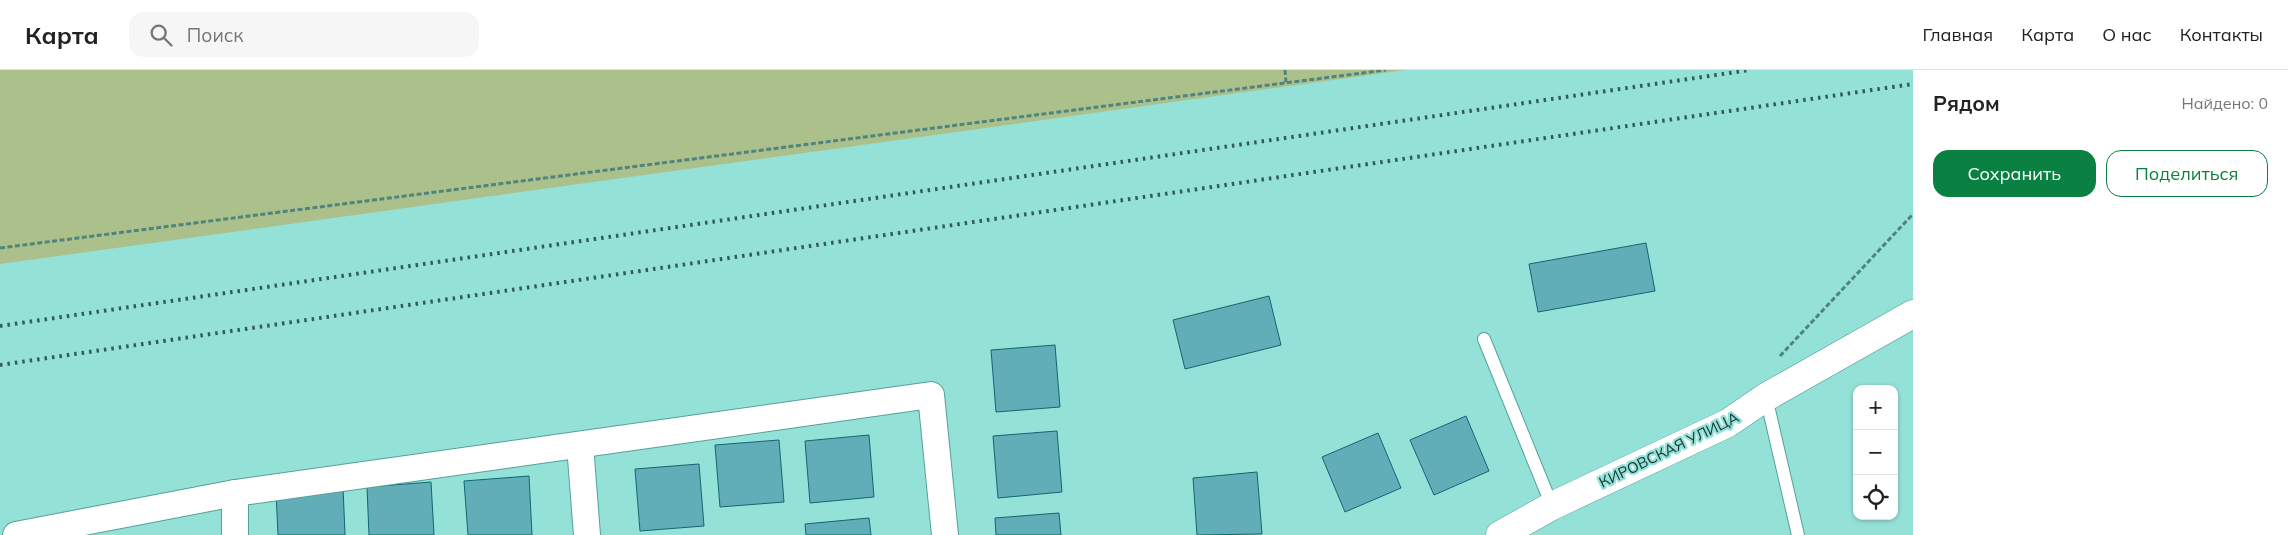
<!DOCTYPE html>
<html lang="ru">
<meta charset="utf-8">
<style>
body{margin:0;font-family:Mulish,sans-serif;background:#f6f6f6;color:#222}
.controls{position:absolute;right:15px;bottom:15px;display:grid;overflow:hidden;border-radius:10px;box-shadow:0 1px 4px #0004}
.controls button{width:45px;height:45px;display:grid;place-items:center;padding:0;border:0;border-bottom:1px solid #e0e0e0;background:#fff;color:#222;font:25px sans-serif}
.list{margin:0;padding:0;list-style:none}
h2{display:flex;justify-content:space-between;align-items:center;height:65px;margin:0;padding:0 20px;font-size:21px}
h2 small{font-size:16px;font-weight:400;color:#767676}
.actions{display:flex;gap:10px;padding:15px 20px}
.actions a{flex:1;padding:11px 0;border:1px solid #0b8043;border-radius:15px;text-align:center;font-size:18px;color:#0b8043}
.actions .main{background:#0b8043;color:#fff}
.icon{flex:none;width:28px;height:28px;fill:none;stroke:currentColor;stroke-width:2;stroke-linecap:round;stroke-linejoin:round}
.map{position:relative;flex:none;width:1913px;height:465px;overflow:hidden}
header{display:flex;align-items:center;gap:30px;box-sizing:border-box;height:70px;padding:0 25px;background:#fff;border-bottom:1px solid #e0e0e0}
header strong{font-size:24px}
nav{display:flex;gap:28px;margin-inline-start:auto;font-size:18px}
.search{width:350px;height:45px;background:#f6f6f6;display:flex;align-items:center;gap:12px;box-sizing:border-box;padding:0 18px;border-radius:15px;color:#767676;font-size:19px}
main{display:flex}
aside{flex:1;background:#fff}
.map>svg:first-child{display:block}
.green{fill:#abc08a}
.building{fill:#61aeb8;stroke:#0e6871}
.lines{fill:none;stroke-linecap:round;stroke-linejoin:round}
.service-casing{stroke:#55a198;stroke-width:14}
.minor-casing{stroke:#55a198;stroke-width:28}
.secondary-casing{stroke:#55a198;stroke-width:29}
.path{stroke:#50847e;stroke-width:3;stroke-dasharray:5 2.5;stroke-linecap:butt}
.service{stroke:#fff;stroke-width:12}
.minor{stroke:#fff;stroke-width:26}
.secondary{stroke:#fff;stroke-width:28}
.rail{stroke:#325c58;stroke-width:4;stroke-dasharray:2.5 5;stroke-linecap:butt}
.labels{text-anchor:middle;stroke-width:4.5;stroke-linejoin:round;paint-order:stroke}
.street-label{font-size:15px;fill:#153532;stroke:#94e1d7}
</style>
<header>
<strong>Карта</strong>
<div class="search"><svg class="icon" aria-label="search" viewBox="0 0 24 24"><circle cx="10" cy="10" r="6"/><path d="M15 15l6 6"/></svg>Поиск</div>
<nav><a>Главная</a><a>Карта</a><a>О нас</a><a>Контакты</a></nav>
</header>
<main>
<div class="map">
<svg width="1913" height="465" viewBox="0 0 1913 465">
<rect width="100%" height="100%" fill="#94e1d7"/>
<path class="green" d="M0 0H1405L0 194Z"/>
<g class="building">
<path d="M1646 173 1655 221 1538 242 1529 194Z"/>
<path d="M1269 226 1281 275 1185 299 1173 250Z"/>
<path d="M1055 275 1060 337 996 342 991 280Z"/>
<path d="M1466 346 1489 401 1434 425 1410 370Z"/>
<path d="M1057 361 1062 422 998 428 993 366Z"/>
<path d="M1378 363 1401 418 1345 442 1322 387Z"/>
<path d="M869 365 874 427 810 433 805 371Z"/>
<path d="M779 370 784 432 720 437 715 375Z"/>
<path d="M699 394 704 456 640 461 635 399Z"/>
<path d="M1257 402 1262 464 1197 465 1193 408Z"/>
<path d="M529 406 532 465H468L464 411Z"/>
<path d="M431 412 434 465H369L367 417Z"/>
<path d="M343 417 345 465H278L276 422Z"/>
<path d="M1059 443 1061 465H996L995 448Z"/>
<path d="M869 448 871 465H806L805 454Z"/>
</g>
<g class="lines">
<defs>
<g id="service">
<path d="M1484 269 1552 436"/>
<path d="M1766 327 1798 465"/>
</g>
<g id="minor">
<path d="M580 375 587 465"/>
<path d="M235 423V465"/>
<path d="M16 465 235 423 931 325 945 465"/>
</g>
<path id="secondary" d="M1500 465 1552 436 1728 353 1766 327 1913 244"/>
</defs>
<use href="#service" class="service-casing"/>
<use href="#minor" class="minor-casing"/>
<use href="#secondary" class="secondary-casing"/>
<g class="path">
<path d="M1285 0 1286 13"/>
<path d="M0 178 1386 0"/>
<path d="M1780 286 1913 144"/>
</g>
<use href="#service" class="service"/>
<use href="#minor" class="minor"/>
<use href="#secondary" class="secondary"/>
<g class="rail">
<path d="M0 256 1750 0"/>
<path d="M0 295 1913 14"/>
</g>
</g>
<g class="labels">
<g class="street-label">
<text transform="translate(1669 380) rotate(-26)" y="5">КИРОВСКАЯ УЛИЦА</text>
</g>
</g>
</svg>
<div class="controls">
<button>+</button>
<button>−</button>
<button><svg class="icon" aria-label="locate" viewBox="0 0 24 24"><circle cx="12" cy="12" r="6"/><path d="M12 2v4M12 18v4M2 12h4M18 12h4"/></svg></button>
</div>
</div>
<aside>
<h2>Рядом<small>Найдено: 0</small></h2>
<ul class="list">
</ul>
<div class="actions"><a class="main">Сохранить</a><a>Поделиться</a></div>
</aside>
</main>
